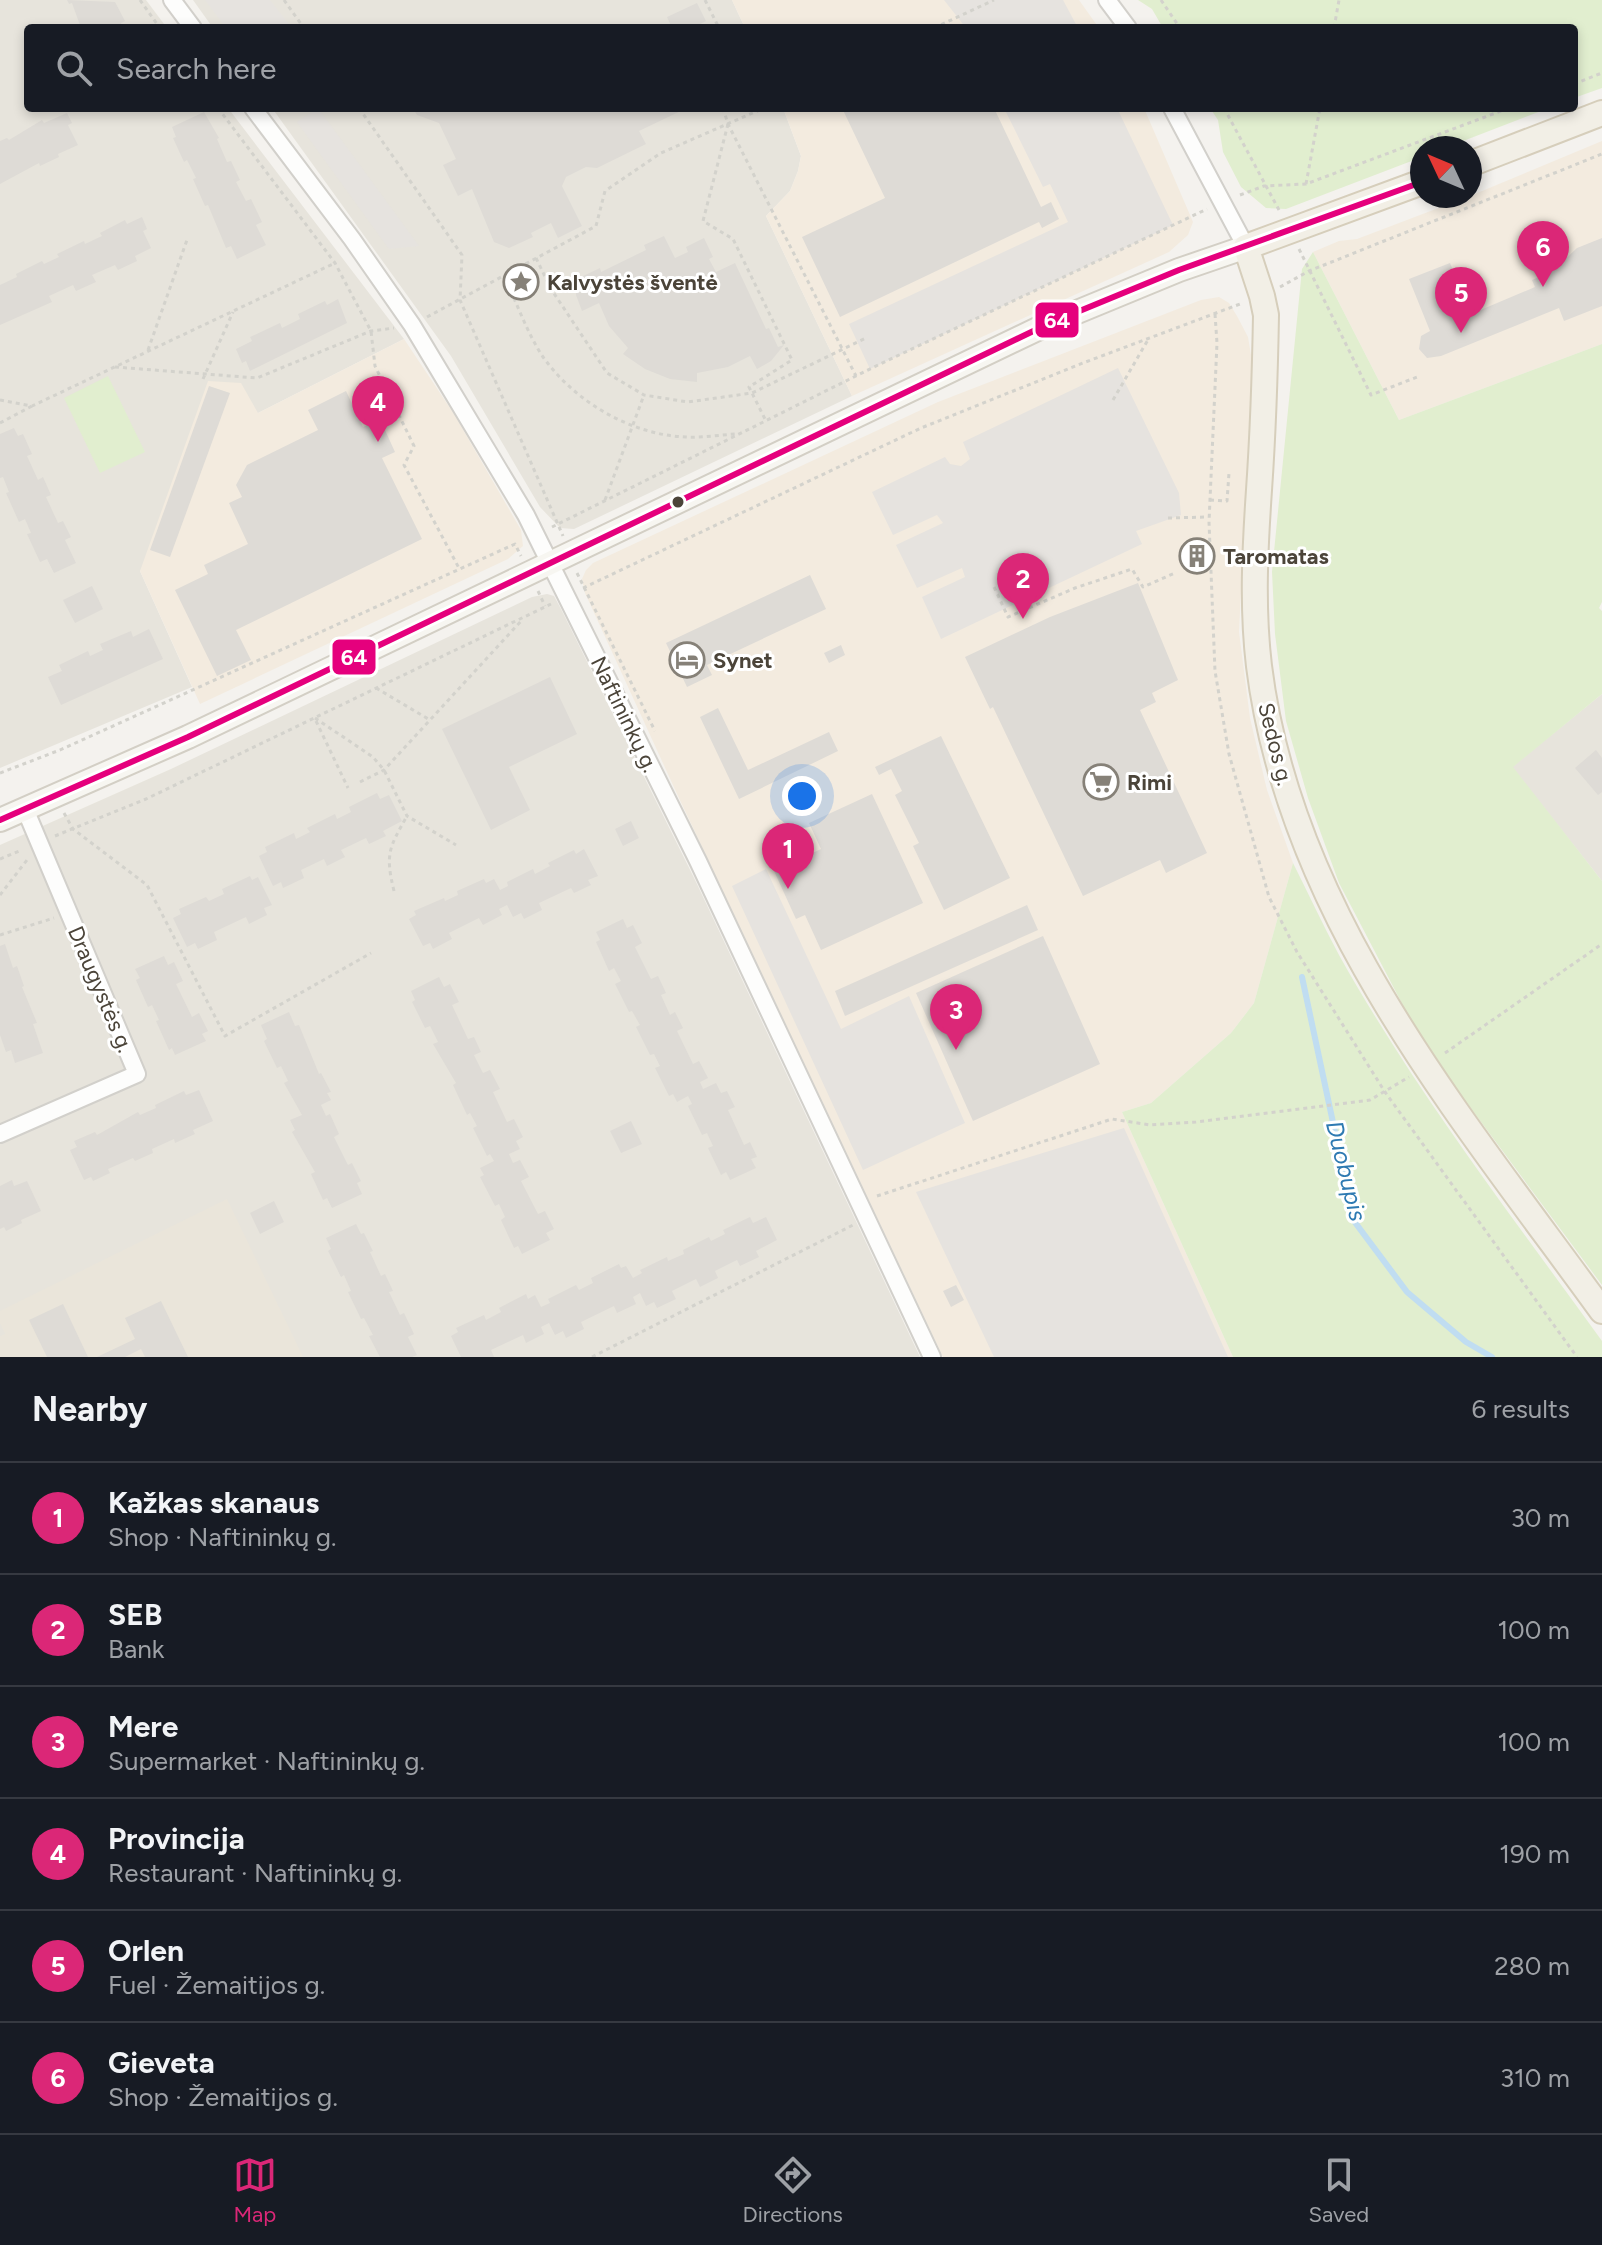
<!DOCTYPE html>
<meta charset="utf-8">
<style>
body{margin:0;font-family:Figtree,sans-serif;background:#20242c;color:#f1f3f6}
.compass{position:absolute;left:1410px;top:136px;width:72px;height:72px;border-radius:50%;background:#171b24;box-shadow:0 4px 12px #0003;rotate:314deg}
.you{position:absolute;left:802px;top:796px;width:28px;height:28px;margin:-20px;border:6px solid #fff;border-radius:50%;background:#1a73e8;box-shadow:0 0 0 12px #1a73e833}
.badge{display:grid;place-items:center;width:52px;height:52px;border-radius:50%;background:#db2777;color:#fff;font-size:26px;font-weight:700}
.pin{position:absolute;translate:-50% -66px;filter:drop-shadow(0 2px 4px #0008)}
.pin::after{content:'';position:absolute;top:42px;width:28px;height:24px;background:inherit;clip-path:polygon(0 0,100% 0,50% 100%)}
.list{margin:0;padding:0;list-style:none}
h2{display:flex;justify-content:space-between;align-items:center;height:104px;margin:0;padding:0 32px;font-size:34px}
h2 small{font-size:26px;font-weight:400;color:#9ea1a6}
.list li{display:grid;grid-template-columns:52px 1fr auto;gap:24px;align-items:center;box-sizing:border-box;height:112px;padding:0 32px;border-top:2px solid #363941}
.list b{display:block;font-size:30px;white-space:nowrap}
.list p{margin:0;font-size:26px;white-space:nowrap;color:#9ea1a6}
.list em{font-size:26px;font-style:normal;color:#9ea1a6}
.icon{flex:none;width:44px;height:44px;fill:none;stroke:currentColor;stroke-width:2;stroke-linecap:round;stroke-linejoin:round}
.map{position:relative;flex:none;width:1602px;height:1357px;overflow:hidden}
.search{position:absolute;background:#171b24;box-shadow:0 4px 12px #0003;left:24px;right:24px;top:24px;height:88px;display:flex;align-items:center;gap:20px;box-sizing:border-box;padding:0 28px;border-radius:8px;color:#9ea1a6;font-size:30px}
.sheet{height:776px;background:#171b24}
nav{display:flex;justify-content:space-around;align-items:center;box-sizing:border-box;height:112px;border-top:2px solid #363941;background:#171b24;font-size:22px;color:#9ea1a6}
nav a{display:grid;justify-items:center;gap:4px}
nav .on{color:#db2777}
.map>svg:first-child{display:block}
.residential{fill:#e7e4dc}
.commercial{fill:#f3ebdf}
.education{fill:#eae5da}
.green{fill:#e1eecf}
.parking{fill:#e6e3df}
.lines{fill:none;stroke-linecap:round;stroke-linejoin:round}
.stream{stroke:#c0ddf1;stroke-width:6}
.building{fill:#dedbd6}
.street-casing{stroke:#d2d0cb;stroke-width:20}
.secondary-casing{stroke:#d3cfc5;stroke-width:26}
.primary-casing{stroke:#d6cebb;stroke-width:28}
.path{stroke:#d3d2cc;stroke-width:3;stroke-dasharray:4 4;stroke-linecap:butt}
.street{stroke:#fdfdfc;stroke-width:16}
.secondary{stroke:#f7f6f1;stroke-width:22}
.primary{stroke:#f2efe6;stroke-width:24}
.bus-1-casing{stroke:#fff;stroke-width:12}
.bus-1{stroke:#e5007d;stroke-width:6}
.bus-dot{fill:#4b4439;stroke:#fff;stroke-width:3}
.labels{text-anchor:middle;stroke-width:6;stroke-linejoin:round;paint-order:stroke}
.poi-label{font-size:22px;font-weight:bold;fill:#4b4439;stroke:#fff;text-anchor:start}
.street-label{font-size:22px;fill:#4b4439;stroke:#fff}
.water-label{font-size:24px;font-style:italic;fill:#2e7ab2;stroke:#fff}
.line-badge{stroke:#fff;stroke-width:3}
.badge-label{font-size:22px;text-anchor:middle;font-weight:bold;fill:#fff}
</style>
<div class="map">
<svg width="1602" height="1357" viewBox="0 0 1602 1357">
<rect width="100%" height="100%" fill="#f4f2ee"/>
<g class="residential">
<path d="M0 0H146L167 28H28V108H228L404 339 258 413 140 571 192 687 0 768Z"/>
<path d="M193 0H732L745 28H213Z"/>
<path d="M272 108H783L801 156 798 171 790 191 766 216 852 396 574 529 560 528 540 507 451 356Z"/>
<path d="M547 594 554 596 561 609 696 882 920 1357H0V845L171 769 532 597Z"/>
<path d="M1602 694V881L1512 767Z"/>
</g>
<g class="commercial">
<path d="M732 0H1079L1099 28H745Z"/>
<path d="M783 108H1144L1193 222 1188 235 1169 252 852 396 766 216 790 191 798 171 801 156Z"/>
<path d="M1602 141V344L1399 420 1313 252 1339 241 1357 239 1470 196Z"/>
<path d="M1219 297 1229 303 1237 316 1248 337 1251 355 1252 371 1239 632 1250 718 1267 790 1293 863 1254 1003 1231 1033 1151 1103 1122 1112 1233 1357H943L678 796 585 593 582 579 586 570 593 563 938 402 1201 300Z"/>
<path d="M404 339 454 414 521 530 523 546 508 559 200 704 140 571 208 381 241 383 258 413Z"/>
</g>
<path class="education" d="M227 1199 303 1357H0V1336L5 1334 0 1323V1311Z"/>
<g class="green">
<path d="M1138 0H1602V88L1574 98V28H1163L1152 9Z"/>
<path d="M1210 108H1549L1445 148H1422V157L1286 209 1266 208 1241 187 1223 152 1218 120Z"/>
<path d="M1313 252 1399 420 1602 344V602L1599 608 1602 611V694L1513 767 1602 881V1285L1461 1095 1408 1015 1339 883 1308 798 1286 721 1275 634 1272 572 1302 269Z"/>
<path d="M108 376 145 452 100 473 64 398Z"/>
<path d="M1293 863C1308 893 1323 925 1339 955 1415 1091 1511 1215 1602 1341V1357H1233L1122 1112 1151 1103 1231 1033 1254 1003Z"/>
</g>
<g class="parking">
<path d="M205 0H270L292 28H226Z"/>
<path d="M944 0H1063L1078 28H966Z"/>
<path d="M318 108 419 246 389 249 297 122Z"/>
<path d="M1004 108H1117L1173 225 870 369 849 324 1068 222 1050 184 1043 187Z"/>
<path d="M1118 368 1179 493 1181 515 1136 531 1142 544 941 639 922 597 965 577 962 568 917 588 896 545 943 523 937 515 893 535 872 492 945 457 950 464 961 466 970 459 963 442Z"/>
<path d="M766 869 841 1029 909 996 965 1123 863 1170 732 886Z"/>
<path d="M1124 1128 1228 1357H994L916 1192Z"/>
</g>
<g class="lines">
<path class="stream" d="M1302 977 1354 1221 1407 1292 1466 1342 1492 1357"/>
</g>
<g class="building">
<path d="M67 0 115 2 125 21 121 23 123 28H81L72 3 69 4Z"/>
<path d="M697 3 706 21 698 25 699 28H672L667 17Z"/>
<path d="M413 108H687L639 131 646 144 597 168 586 167 566 177 562 186 582 226 558 238 551 223 531 233 533 237 509 248 494 242 472 189 458 196 443 165 456 159 439 123 417 115Z"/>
<path d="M842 108H994L1041 207 1051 202 1059 219 1042 228 1039 222 840 317 802 237 885 198Z"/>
<path d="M204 112 219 138 217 139 227 162 231 161 240 180 236 182 246 201 251 199 262 222 256 225 266 245 237 259 231 246 226 248 208 205 205 206 193 179 196 178 187 160 184 162 173 138 176 137 172 127Z"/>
<path d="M67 113 72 123 68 125 78 145 58 154 59 157 40 166 39 163 0 184V141L7 138 9 140 42 120 44 123Z"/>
<path d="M142 217 147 229 143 231 151 248 135 256 137 261 118 270 115 265 92 275 96 282 76 291 73 285 49 296 52 302 0 325V285L17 277 16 274 42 261 44 264 59 257 57 254 84 241 85 244 102 236 100 233 125 220 127 224Z"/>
<path d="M664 236 675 258 688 252 686 247 704 238 713 257 709 259 716 272 735 263 766 329 769 328 778 347 784 345 771 361 757 369 750 356 728 367 697 373V382L670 379 645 369 623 354 628 348 609 326 599 303 582 311 576 295V277L579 278 600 268 601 272 646 250 644 245Z"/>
<path d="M1602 238V306L1564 321 1559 308 1441 356 1427 358 1419 349 1421 336 1430 331 1409 279 1450 263 1471 314 1535 287 1532 280 1553 271 1577 248Z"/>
<path d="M338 299 347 323 250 371 246 361 242 363 236 349 252 341 250 337 280 323 282 328 300 319 298 314 325 301 327 305Z"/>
<path d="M209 386 230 393 170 557 150 550Z"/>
<path d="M346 391 363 427 380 419 395 452 382 458 422 539 236 630 251 660 217 676 175 590 208 574 204 565 248 544 229 503 242 497 236 485 247 465 318 430 308 410Z"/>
<path d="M14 428 18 436 23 434 32 454 27 456 38 480 43 477 51 495 46 497 58 523 63 521 71 537 65 540 76 563 54 573 47 559 40 562 27 534 31 533 25 519 19 522 6 493 9 492 3 477 0 478V434Z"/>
<path d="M1201 546 1203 564 1192 565 1190 547Z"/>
<path d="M810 575 826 609 707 665 712 675 687 687 666 643Z"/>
<path d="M1138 583 1178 680 1152 693 1156 702 1140 710 1207 853 1166 873 1160 860 1083 896 993 707 990 709 965 657 1050 617Z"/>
<path d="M92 586 103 609 75 623 63 600Z"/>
<path d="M149 629 163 659 61 705 48 677 62 671 59 665 88 651 90 656 103 650 100 644 131 631 133 637Z"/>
<path d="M841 645 845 655 829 663 824 653Z"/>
<path d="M550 677 577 734 509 767 530 810 491 830 442 729Z"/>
<path d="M718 708 748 770 829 732 838 751 739 799 700 717Z"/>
<path d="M941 736 1010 878 944 910 913 846 919 843 895 795 902 791 891 769 879 775 875 767Z"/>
<path d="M1596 750 1602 758V792L1598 795 1575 768Z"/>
<path d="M377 793 380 799 389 795 402 821 383 831 386 836 369 844 366 838 341 850 345 857 327 866 324 859 301 870 304 878 283 888 281 882 273 886 259 856 267 852 265 847 294 833 296 839 310 832 307 828 335 814 337 819 351 812 349 807Z"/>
<path d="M872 794 923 903 821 950 805 915 796 919 774 871 821 849 809 823Z"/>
<path d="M631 821 639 838 623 846 615 829Z"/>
<path d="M584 849 598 876 588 880 591 885 574 893 571 888 539 903 542 910 524 919 521 913 513 917 507 905 499 909 502 915 483 925 479 918 449 933 452 939 433 949 430 943 423 946 409 919 416 915 414 911 444 898 445 901 458 895 457 891 484 879 486 883 494 879 500 890 508 886 507 882 533 869 535 874 550 866 548 863 574 850 576 854Z"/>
<path d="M250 876 252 880 258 877 272 905 264 908 267 915 249 924 246 917 214 932 217 940 198 949 195 943 187 947 173 918 181 914 179 909 206 897 209 901 224 894 222 889Z"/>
<path d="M1027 905 1038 930 845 1016 835 991Z"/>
<path d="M623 919 627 928 633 925 642 943 635 947 651 979 658 976 666 993 661 995 670 1015 675 1012 683 1028 677 1031 693 1064 699 1061 708 1078 700 1082 703 1089 716 1083 721 1093 727 1091 735 1107 728 1110 744 1145 750 1142 757 1157 751 1159 756 1168 730 1180 726 1172 721 1175 708 1148 713 1146 707 1133 702 1135 688 1106 692 1104 688 1096 677 1102 673 1094 669 1096 655 1068 660 1066 654 1054 650 1055 636 1027 640 1025 632 1011 629 1012 615 984 621 981 614 968 609 971 596 942 600 940 596 932Z"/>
<path d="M1043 936 1100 1064 973 1121 916 993Z"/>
<path d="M5 944 13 968 17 966 24 986 22 987 37 1023 33 1024 43 1053 15 1063 11 1050 6 1052 0 1035V946Z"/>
<path d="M164 956 168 965 174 962 183 981 176 984 192 1017 199 1013 208 1031 202 1034 206 1041 175 1055 172 1048 169 1050 156 1021 159 1020 152 1005 148 1007 136 980 140 978 135 969Z"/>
<path d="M439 977 444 987 450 984 459 1002 452 1005 468 1039 474 1037 481 1052 474 1055 483 1073 490 1070 500 1089 493 1092 507 1122 514 1119 523 1137 516 1141 520 1149 509 1154 513 1163 520 1160 529 1177 521 1181 538 1214 545 1211 554 1229 546 1233 550 1240 522 1254 518 1246 514 1248 501 1220 505 1217 499 1204 495 1206 480 1177 484 1175 480 1168 494 1161 490 1154 487 1156 473 1128 477 1126 470 1113 467 1115 453 1085 456 1083 433 1044 438 1042 430 1026 425 1028 412 1002 415 1000 411 991Z"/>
<path d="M289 1012 295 1026 299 1025 319 1074 321 1073 331 1092 327 1093 331 1100 321 1105 326 1116 330 1114 339 1134 334 1137 348 1165 352 1163 361 1181 357 1183 362 1194 332 1208 327 1198 323 1200 311 1174 315 1172 292 1132 295 1130 290 1120 302 1115 284 1083 288 1081 281 1066 277 1068 264 1041 267 1039 261 1025Z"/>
<path d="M199 1090 213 1121 193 1130 195 1134 175 1143 174 1139 152 1149 153 1153 135 1161 133 1158 108 1169 110 1173 93 1181 91 1177 84 1180 70 1150 77 1147 74 1141 95 1132 97 1135 138 1112 140 1115 156 1108 155 1105 184 1091 186 1095Z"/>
<path d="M631 1121 642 1144 621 1153 610 1131Z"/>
<path d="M12 1180 14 1186 27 1181 41 1211 21 1220 22 1223 6 1231 4 1227 0 1229V1186Z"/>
<path d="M274 1201 284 1222 260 1234 250 1213Z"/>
<path d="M750 1217 753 1223 766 1217 777 1240 756 1251 759 1257 740 1266 737 1260 715 1271 718 1278 700 1287 696 1279 672 1291 676 1299 657 1308 654 1302 646 1306 640 1293 633 1297 636 1304 617 1313 614 1306 581 1322 584 1329 566 1338 563 1331 555 1335 549 1323 541 1327 544 1334 526 1343 523 1335 491 1350 494 1357H461L451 1336 458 1332 456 1328 484 1315 486 1320 501 1312 499 1308 526 1294 528 1299 535 1295 541 1307 550 1303 548 1299 576 1285 579 1290 593 1283 591 1278 619 1264 621 1268 626 1266 633 1278 642 1273 640 1270 667 1257 668 1261 684 1254 683 1250 709 1237 711 1241 725 1234 723 1230Z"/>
<path d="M356 1224 361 1234 364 1233 373 1251 370 1252 381 1276 385 1274 393 1291 389 1292 400 1315 404 1313 414 1334 408 1337 417 1355 412 1357H380L369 1336 373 1335 364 1318 361 1319 348 1292 351 1291 344 1275 341 1277 328 1251 331 1249 326 1238Z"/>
<path d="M956 1285 964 1300 951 1307 943 1291Z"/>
<path d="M161 1301 188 1357H145L141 1349 125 1357H97L135 1339 125 1318Z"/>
<path d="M63 1304 88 1357H47L29 1320Z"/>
</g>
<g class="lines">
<defs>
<g id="street">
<path d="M172 0 193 28"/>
<path d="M1107 0 1128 28"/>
<path d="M253 108 352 239 412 325 526 515 698 861 932 1357"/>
<path d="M1172 108 1246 247"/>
<path d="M0 1134 137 1074 25 809"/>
</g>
<path id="secondary" d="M0 820 188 737 1048 324 1179 270 1246 247"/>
<g id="primary">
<path d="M1470 164 1602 113"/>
<path d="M1422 182 1246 247 1262 296 1266 315C1265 373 1263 432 1259 490 1255 549 1252 607 1259 666 1290 915 1460 1115 1602 1311"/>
</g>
</defs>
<use href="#street" class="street-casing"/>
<use href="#secondary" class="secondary-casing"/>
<use href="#primary" class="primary-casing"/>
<g class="path">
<path d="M140 0 160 28"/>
<path d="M284 0 304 28"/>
<path d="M705 0 719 28"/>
<path d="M1161 0 1180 28"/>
<path d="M934 28 994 0"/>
<path d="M1334 28 1339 0"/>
<path d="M1574 84 1602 73"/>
<path d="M218 108 335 263 371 331 375 366 414 446 404 465 460 570"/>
<path d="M359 108 462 255 460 300 563 536"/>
<path d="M723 108 728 124 856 376"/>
<path d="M1224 108 1279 210"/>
<path d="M728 124 703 221 733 239 792 360 749 387 766 421"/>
<path d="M1306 184 1320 108"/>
<path d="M1240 195 1264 186 1306 184 1509 108"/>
<path d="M1299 249 1371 395 1417 377"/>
<path d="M536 258 551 289 607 373 644 395 688 402 752 393 866 338"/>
<path d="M504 276C516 301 526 330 541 354 572 400 630 435 686 437 702 438 719 435 735 434"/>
<path d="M1280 287 1309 271 1602 154"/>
<path d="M1215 314 1217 343 1209 522 1215 671 1229 754 1269 897 1297 952 1385 1092 1577 1357"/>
<path d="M427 317 596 226 605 191 661 153 764 108"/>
<path d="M148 350 188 237"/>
<path d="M115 367 257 378 371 331 394 328"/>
<path d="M203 379 233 312"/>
<path d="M0 400 32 406 335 263"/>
<path d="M1113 400 1149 338"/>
<path d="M0 423 32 406"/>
<path d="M605 500 644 395"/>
<path d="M1210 500 1227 501 1229 473"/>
<path d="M1168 518 1208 517"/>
<path d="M552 527 878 365 1207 209"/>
<path d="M577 573 655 731"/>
<path d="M994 587 1008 617 1075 588 1132 569 1143 587 1175 573"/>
<path d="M583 588 921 428 1083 363 1240 304"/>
<path d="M538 591 545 606"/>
<path d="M376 688 430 720"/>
<path d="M315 718 373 757 384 770 407 816 456 845"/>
<path d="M316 721 348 788"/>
<path d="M0 773 60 750 515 544 521 556"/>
<path d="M360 782 384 770 522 620"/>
<path d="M64 813 73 829 147 885 225 1036 371 953"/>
<path d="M55 836 146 799 551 604"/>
<path d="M0 859 22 850"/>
<path d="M394 891C385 854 389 848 407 816"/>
<path d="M0 895 27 860"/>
<path d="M0 935 54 918"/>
<path d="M1445 1053 1602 944"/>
<path d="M877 1196 1112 1119 1150 1125 1196 1122 1370 1100 1409 1077"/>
<path d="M592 1357 853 1225"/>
</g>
<use href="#street" class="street"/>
<use href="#secondary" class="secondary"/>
<use href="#primary" class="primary"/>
<defs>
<path id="bus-1" d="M0 820 188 737 1048 324 1179 270 1422 182"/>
</defs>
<use href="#bus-1" class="bus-1-casing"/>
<use href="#bus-1" class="bus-1"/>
</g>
<defs>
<symbol id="sight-ring" viewBox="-11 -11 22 22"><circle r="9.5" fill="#fff" stroke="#868178" stroke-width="1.5"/><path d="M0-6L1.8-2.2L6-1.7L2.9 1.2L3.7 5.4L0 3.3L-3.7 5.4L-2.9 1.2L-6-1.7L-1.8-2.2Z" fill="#868178"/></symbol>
<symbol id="building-ring" viewBox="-11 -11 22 22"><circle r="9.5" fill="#fff" stroke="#868178" stroke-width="1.5"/><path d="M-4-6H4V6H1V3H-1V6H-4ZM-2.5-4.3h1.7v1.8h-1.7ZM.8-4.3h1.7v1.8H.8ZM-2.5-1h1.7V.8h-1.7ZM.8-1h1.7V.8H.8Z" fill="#868178"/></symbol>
<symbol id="hotel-ring" viewBox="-11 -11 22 22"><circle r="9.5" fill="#fff" stroke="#868178" stroke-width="1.5"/><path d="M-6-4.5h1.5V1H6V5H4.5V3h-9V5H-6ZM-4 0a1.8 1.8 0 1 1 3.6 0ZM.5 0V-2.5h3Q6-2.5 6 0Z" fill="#868178"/></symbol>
<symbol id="supermarket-ring" viewBox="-11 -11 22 22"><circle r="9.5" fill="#fff" stroke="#868178" stroke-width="1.5"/><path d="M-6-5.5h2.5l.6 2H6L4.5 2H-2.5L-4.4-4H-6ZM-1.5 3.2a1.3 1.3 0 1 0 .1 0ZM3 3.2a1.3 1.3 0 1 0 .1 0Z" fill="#868178"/></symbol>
</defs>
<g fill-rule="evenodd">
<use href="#sight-ring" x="501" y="262" width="40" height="40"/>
<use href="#building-ring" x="1177" y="536" width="40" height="40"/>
<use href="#hotel-ring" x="667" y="640" width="40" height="40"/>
<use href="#supermarket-ring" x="1081" y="762" width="40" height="40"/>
</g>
<circle class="bus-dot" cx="678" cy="502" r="7"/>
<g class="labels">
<g class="poi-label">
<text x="547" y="290">Kalvystės šventė</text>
<text x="1223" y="564">Taromatas</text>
<text x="713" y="668">Synet</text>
<text x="1127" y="790">Rimi</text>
</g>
<g class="street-label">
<text transform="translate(625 714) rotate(64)" y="8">Naftininkų g.</text>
<text transform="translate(1276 744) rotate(76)" y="8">Sedos g.</text>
<text transform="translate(101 989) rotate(67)" y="8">Draugystės g.</text>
</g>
<g class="water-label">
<text transform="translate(1346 1171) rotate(76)" y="8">Duobupis</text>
</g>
</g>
<g class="line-badge">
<rect x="1034" y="301" width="46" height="38" rx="8" fill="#e5007d"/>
<rect x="331" y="638" width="46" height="38" rx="8" fill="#e5007d"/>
</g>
<g class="badge-label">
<text x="1057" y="328">64</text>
<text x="354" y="665">64</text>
</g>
</svg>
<svg class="compass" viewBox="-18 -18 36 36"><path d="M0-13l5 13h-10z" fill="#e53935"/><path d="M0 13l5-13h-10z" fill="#9ea1a6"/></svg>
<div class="you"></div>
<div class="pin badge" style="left:788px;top:889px">1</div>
<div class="pin badge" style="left:1023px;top:619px">2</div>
<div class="pin badge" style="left:956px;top:1050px">3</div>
<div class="pin badge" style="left:378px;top:442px">4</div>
<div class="pin badge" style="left:1461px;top:333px">5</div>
<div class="pin badge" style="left:1543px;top:287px">6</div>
<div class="search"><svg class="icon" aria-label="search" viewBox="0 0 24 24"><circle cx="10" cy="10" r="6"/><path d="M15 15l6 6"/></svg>Search here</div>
</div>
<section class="sheet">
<h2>Nearby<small>6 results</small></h2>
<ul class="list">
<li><span class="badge">1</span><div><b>Kažkas skanaus</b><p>Shop · Naftininkų g.</p></div><em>30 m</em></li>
<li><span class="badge">2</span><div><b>SEB</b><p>Bank</p></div><em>100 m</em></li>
<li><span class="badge">3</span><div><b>Mere</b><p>Supermarket · Naftininkų g.</p></div><em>100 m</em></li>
<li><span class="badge">4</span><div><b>Provincija</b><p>Restaurant · Naftininkų g.</p></div><em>190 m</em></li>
<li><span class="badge">5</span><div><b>Orlen</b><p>Fuel · Žemaitijos g.</p></div><em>280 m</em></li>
<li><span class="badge">6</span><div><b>Gieveta</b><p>Shop · Žemaitijos g.</p></div><em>310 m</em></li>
</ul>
</section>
<nav>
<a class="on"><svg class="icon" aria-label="map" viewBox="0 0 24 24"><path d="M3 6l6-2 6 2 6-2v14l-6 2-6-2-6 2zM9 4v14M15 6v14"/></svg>Map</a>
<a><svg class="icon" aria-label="directions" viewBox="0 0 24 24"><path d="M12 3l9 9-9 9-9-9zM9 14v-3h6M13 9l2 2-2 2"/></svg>Directions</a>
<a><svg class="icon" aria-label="saved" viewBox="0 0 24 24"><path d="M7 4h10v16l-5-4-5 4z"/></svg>Saved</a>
</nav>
